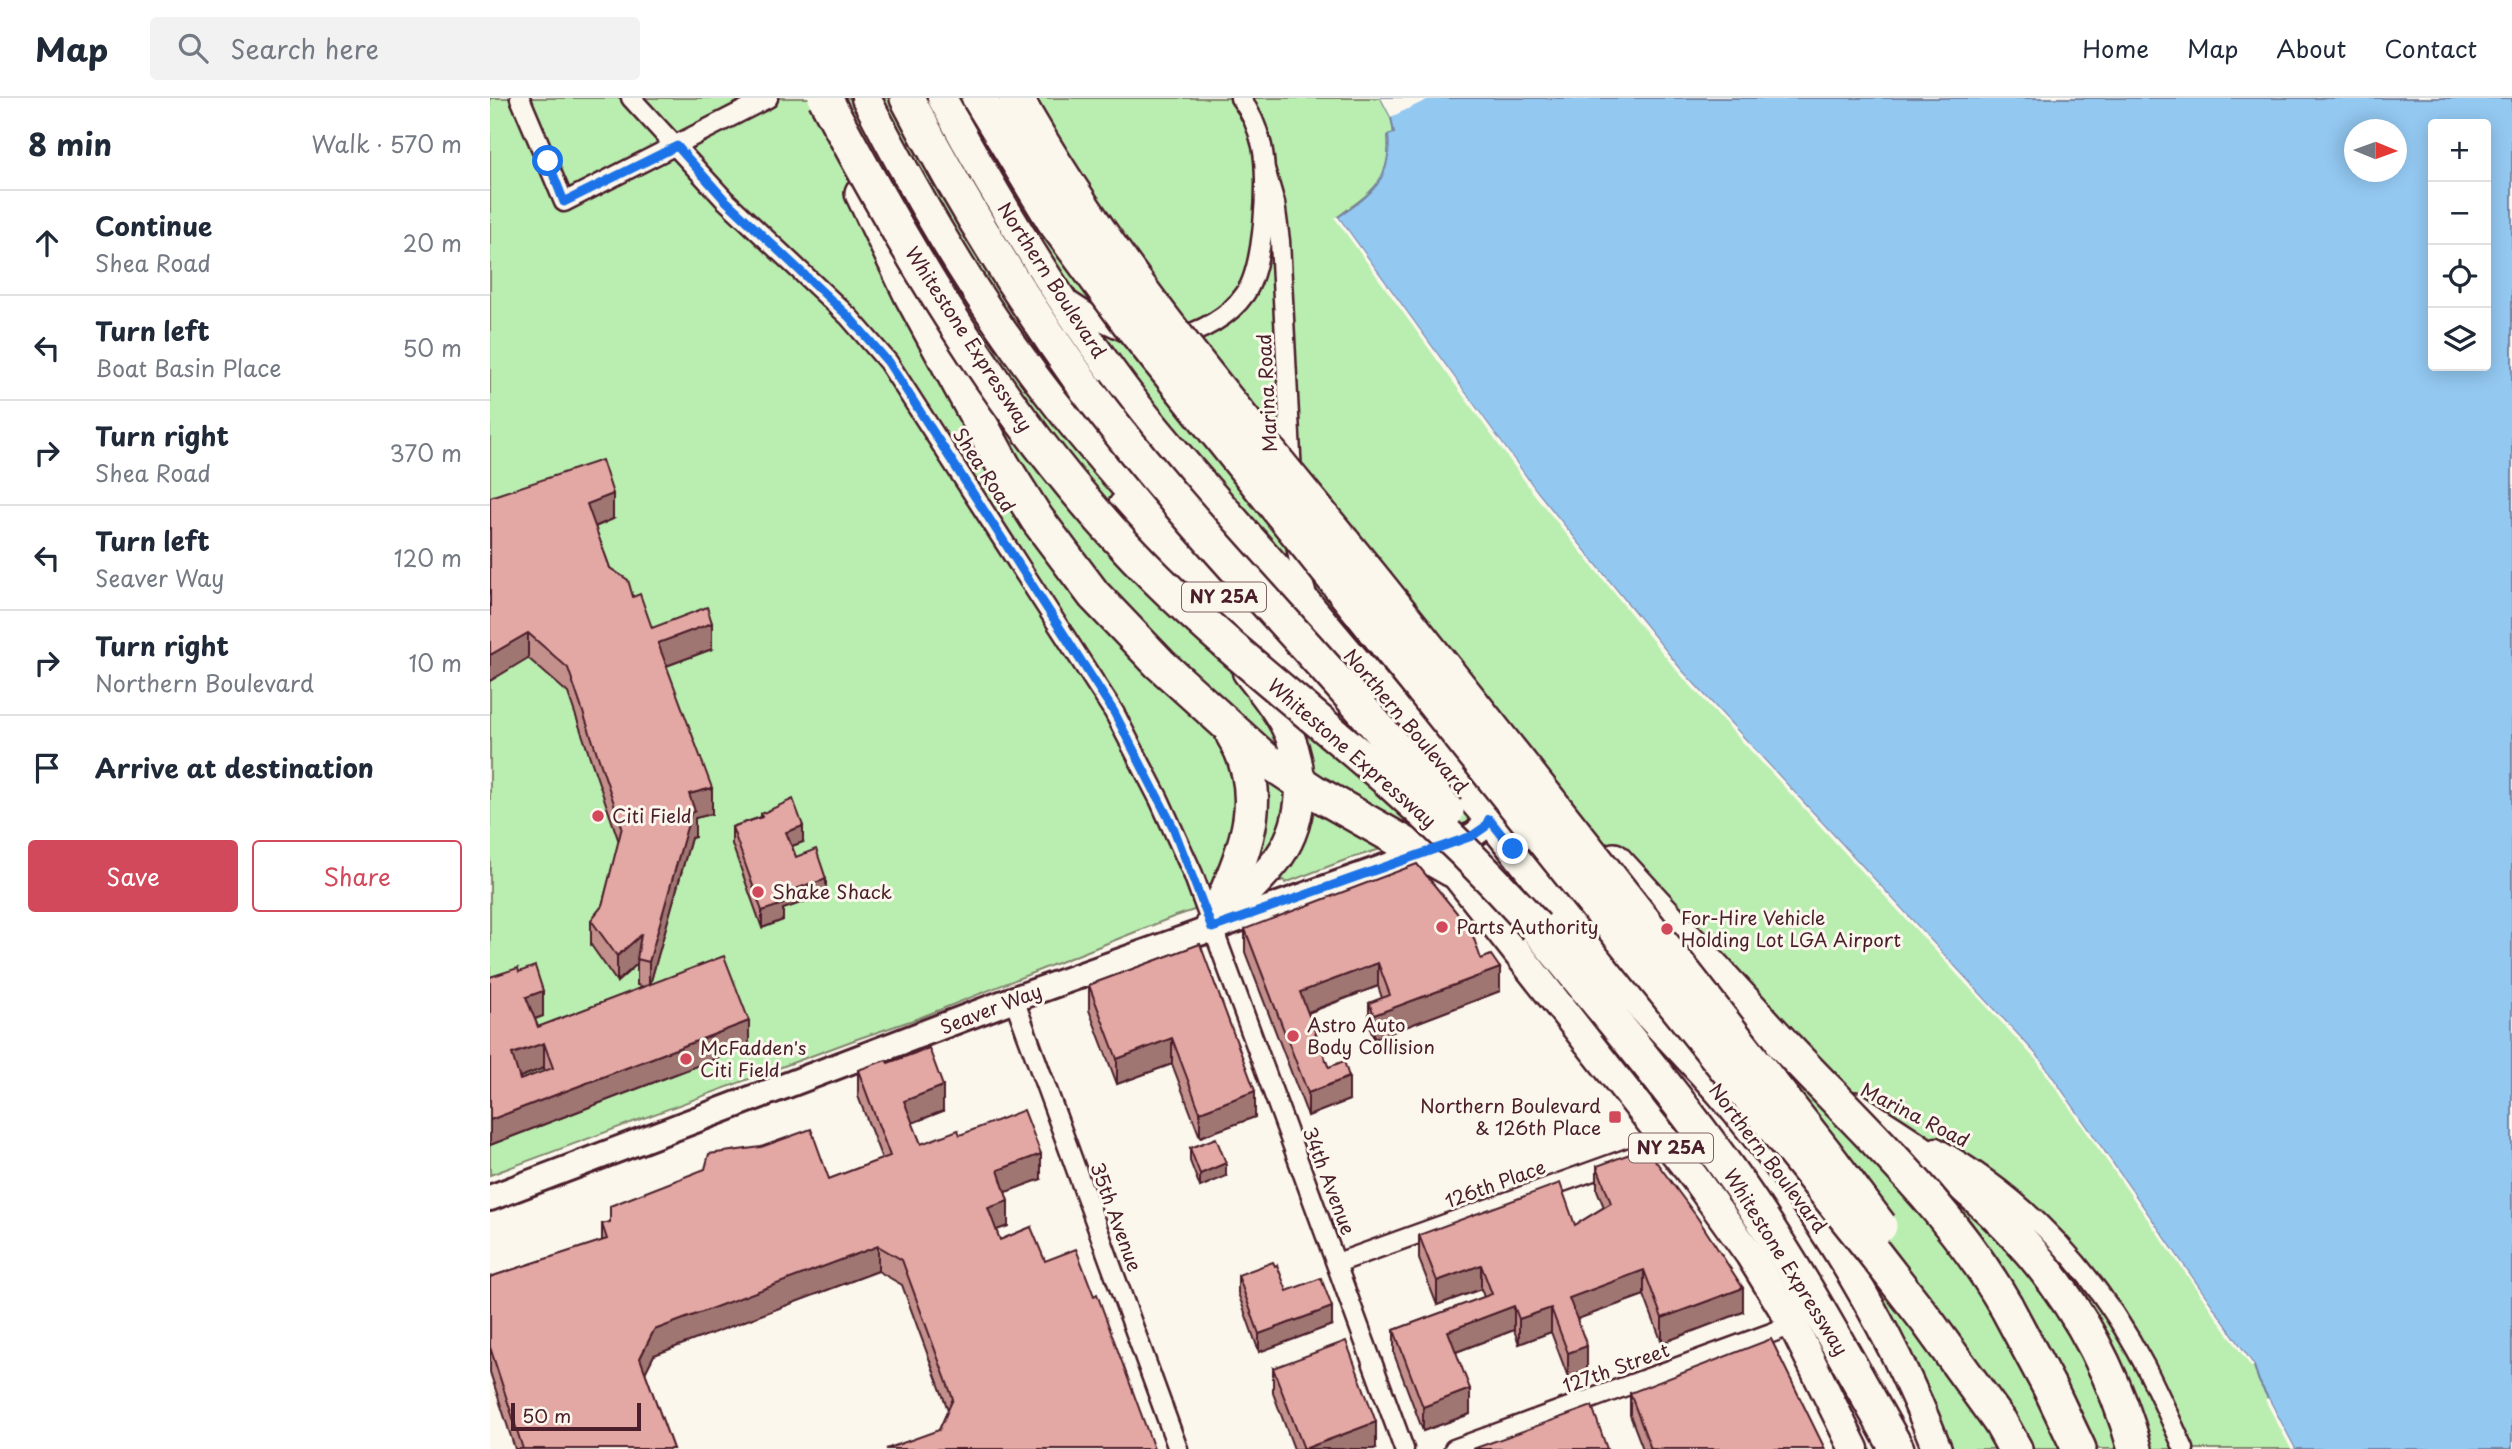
<!DOCTYPE html>
<meta charset="utf-8">
<style>
body{margin:0;font-family:"Playpen Sans",sans-serif;background:#f2f2f3;color:#1f2937}
.controls{position:absolute;right:21px;top:21px;display:grid;overflow:hidden;border-radius:7px;box-shadow:0 4px 18px #0003}
.controls button{width:63px;height:63px;display:grid;place-items:center;padding:0;border:0;border-bottom:2px solid #e0e1e3;background:#fff;color:#1f2937;font:35px sans-serif}
.compass{position:absolute;left:1854px;top:21px;width:63px;height:63px;border-radius:50%;background:#fff;box-shadow:0 4px 18px #0003;rotate:91deg}
.scale{position:absolute;left:21px;bottom:18px;width:130px;box-sizing:border-box;padding-left:7px;border:4px solid #4a1f2b;border-top:0;font-size:19px;line-height:24px;white-space:nowrap;color:#4a1f2b;-webkit-text-stroke:5px #fbf7ec;paint-order:stroke}
.stop{position:absolute;width:21px;height:21px;margin:-16px;border:5px solid #1a73e8;border-radius:50%;background:#fff}
.stop.end{background:#1a73e8;border-color:#fff;box-shadow:0 2px 7px #0008}
.list{margin:0;padding:0;list-style:none}
h2{display:flex;justify-content:space-between;align-items:center;height:91px;margin:0;padding:0 28px;font-size:30px}
h2 small{font-size:23px;font-weight:400;color:#747a83}
.list li{display:grid;grid-template-columns:46px 1fr auto;gap:21px;align-items:center;box-sizing:border-box;height:105px;padding:0 28px;border-top:2px solid #e0e1e3}
.list b{display:block;font-size:26px;white-space:nowrap}
.list p{margin:0;font-size:23px;white-space:nowrap;color:#747a83}
.list em{font-size:23px;font-style:normal;color:#747a83}
.actions{display:flex;gap:14px;padding:21px 28px}
.actions a{flex:1;padding:16px 0;border:2px solid #d1495b;border-radius:7px;text-align:center;font-size:24px;color:#d1495b}
.actions .main{background:#d1495b;color:#fff}
.icon{flex:none;width:38px;height:38px;fill:none;stroke:currentColor;stroke-width:2;stroke-linecap:round;stroke-linejoin:round}
.map{position:relative;flex:none;width:2022px;height:1351px;overflow:hidden}
header{display:flex;align-items:center;gap:42px;box-sizing:border-box;height:98px;padding:0 35px;background:#fff;border-bottom:2px solid #e0e1e3}
header strong{font-size:33px}
nav{display:flex;gap:38px;margin-inline-start:auto;font-size:24px}
.search{width:490px;height:63px;background:#f2f2f3;display:flex;align-items:center;gap:18px;box-sizing:border-box;padding:0 24px;border-radius:7px;color:#747a83;font-size:26px}
main{display:flex}
aside{flex:1;background:#fff}
.map>svg:first-child{display:block}
.green{fill:#b9eeb0;stroke:#82866e;stroke-width:2}
.water{fill:#93c8f1;stroke:#7684a2;stroke-width:2;fill-rule:evenodd}
.pier{fill:#fbf7ec}
.lines{fill:none;stroke-linecap:round;stroke-linejoin:round}
.street-casing{stroke:#4a1f2b;stroke-width:23}
.secondary-casing{stroke:#4a1f2b;stroke-width:30}
.primary-casing{stroke:#4a1f2b;stroke-width:33}
.highway-casing{stroke:#4a1f2b;stroke-width:38}
.street{stroke:#fbf7ec;stroke-width:18}
.secondary{stroke:#fbf7ec;stroke-width:24}
.primary{stroke:#fbf7ec;stroke-width:28}
.highway{stroke:#fbf7ec;stroke-width:33}
.highway-bridge-casing{stroke:#4a1f2b;stroke-width:38;stroke-linecap:butt}
.highway-bridge{stroke:#fbf7ec;stroke-width:33}
.wall{fill:#c3908c;stroke:#4a1f2b;stroke-width:2;fill-rule:evenodd}
.shaded-wall{fill:#9f7672;stroke:#4a1f2b;stroke-width:2}
.building{fill:#e3a8a3;stroke:#4a1f2b;stroke-width:2;fill-rule:evenodd}
.route{stroke:#1a73e8;stroke-width:9}
.poi-dot{fill:#d1495b;stroke:#fbf7ec;stroke-width:2.5}
.labels{text-anchor:middle;stroke-width:6;stroke-linejoin:round;paint-order:stroke}
.shield{fill:#fbf7ec;stroke:#7f6065;stroke-width:2}
.shield-label{font-size:18px;font-weight:bold;fill:#4a1f2b}
.street-label{font-size:19px;fill:#4a1f2b;stroke:#fbf7ec}
.poi-label{font-size:19px;fill:#4a1f2b;stroke:#fbf7ec;text-anchor:start}
</style>
<header>
<strong>Map</strong>
<div class="search"><svg class="icon" aria-label="search" viewBox="0 0 24 24"><circle cx="10" cy="10" r="6"/><path d="M15 15l6 6"/></svg>Search here</div>
<nav><a>Home</a><a>Map</a><a>About</a><a>Contact</a></nav>
</header>
<main>
<aside>
<h2>8 min<small>Walk · 570 m</small></h2>
<ul class="list">
<li><svg class="icon" aria-label="ahead" viewBox="0 0 24 24"><path d="M12 20V5M6 11l6-6 6 6"/></svg><div><b>Continue</b><p>Shea Road</p></div><em>20 m</em></li>
<li><svg class="icon" aria-label="left" viewBox="0 0 24 24"><path d="M17 20v-9H6M10 6l-5 5 5 5"/></svg><div><b>Turn left</b><p>Boat Basin Place</p></div><em>50 m</em></li>
<li><svg class="icon" aria-label="right" viewBox="0 0 24 24"><path d="M7 20v-9h11M14 6l5 5-5 5"/></svg><div><b>Turn right</b><p>Shea Road</p></div><em>370 m</em></li>
<li><svg class="icon" aria-label="left" viewBox="0 0 24 24"><path d="M17 20v-9H6M10 6l-5 5 5 5"/></svg><div><b>Turn left</b><p>Seaver Way</p></div><em>120 m</em></li>
<li><svg class="icon" aria-label="right" viewBox="0 0 24 24"><path d="M7 20v-9h11M14 6l5 5-5 5"/></svg><div><b>Turn right</b><p>Northern Boulevard</p></div><em>10 m</em></li>
<li><svg class="icon" aria-label="arrive" viewBox="0 0 24 24"><path d="M6 21V4h12l-3 4 3 4H6"/></svg><div><b>Arrive at destination</b></div></li>
</ul>
<div class="actions"><a class="main">Save</a><a>Share</a></div>
</aside>
<div class="map">
<svg width="2022" height="1351" viewBox="0 0 2022 1351">
<rect width="100%" height="100%" fill="#fbf7ec"/>
<filter id="ink" filterUnits="userSpaceOnUse"><feTurbulence type="fractalNoise" baseFrequency=".0143" numOctaves="2"/><feDisplacementMap in="SourceGraphic" scale="14" xChannelSelector="R" yChannelSelector="G"/><feConvolveMatrix kernelMatrix="1 2 1 2 8 2 1 2 1" color-interpolation-filters="sRGB"/></filter>
<g filter="url(#ink)">
<path class="green" d="M0 0H891L901 19 904 35 898 37C903 85 880 94 848 119L1047 394 1191 572 1548 959 1764 1268 1769 1283 1805 1351H1463C1437 1280 1402 1216 1364 1151L1009 715 858 761 795 785 794 782 683 819 429 920 367 941 0 1077Z"/>
<path class="water" d="M891 0H2022V1351H1805L1769 1283 1764 1268 1548 959 1191 572 1047 394 848 119C881 97 903 80 898 37L904 35 901 19ZM1943 26H1996V268H1943ZM1864 32H1906V74H1864Z"/>
<g class="pier">
<path d="M891 0H941L901 19Z"/>
<path d="M844 119H848L1047 394 1191 572 1548 959 1764 1268 1761 1269 1546 962 1187 573 1044 396Z"/>
<path d="M1778 1300 1805 1351H1801L1775 1302Z"/>
</g>
<g class="lines">
<defs>
<g id="street">
<path d="M30 0 74 104 278 0"/>
<path d="M141 0 234 101 359 219 398 264 624 614 669 701 703 776 914 1351"/>
<path d="M775 71 785 105 790 143 802 376"/>
<path d="M581 204 607 221 642 237"/>
<path d="M683 240C710 235 740 218 755 196 774 168 779 81 772 48 768 31 761 14 750 0"/>
<path d="M805 439 811 478 817 497"/>
<path d="M524 901 688 1351"/>
<path d="M1446 1049C1538 1100 1606 1175 1655 1268 1669 1295 1681 1323 1694 1351"/>
<path d="M847 1165 1178 1046"/>
<path d="M964 1351 1303 1227"/>
</g>
<path id="secondary" d="M0 1100 524 901 982 738 994 729 999 721"/>
<g id="primary">
<path d="M376 0C435 115 501 227 583 327 664 426 754 516 835 615"/>
<path d="M452 0C510 107 573 211 647 307 705 380 769 448 829 519 886 586 942 653 998 720 1037 768 1074 818 1114 866 1151 912 1194 953 1233 998 1323 1103 1397 1222 1447 1351"/>
<path d="M633 408 691 489"/>
<path d="M949 755 1204 1079 1260 1157 1303 1227 1364 1351"/>
<path d="M726 825C747 804 771 783 789 759 816 720 816 667 794 626 784 607 770 591 757 574"/>
</g>
<g id="highway">
<path d="M417 0C470 102 530 199 597 292"/>
<path d="M372 95 422 199 513 367 547 421 604 497 670 566 775 661 823 693 962 772"/>
<path d="M1124 762 1293 946"/>
<path d="M1046 829C1120 919 1196 1008 1261 1104 1315 1184 1360 1267 1407 1351"/>
<path d="M722 830C748 764 784 705 743 637"/>
<path d="M1365 1011C1390 1028 1416 1043 1440 1061 1540 1134 1612 1231 1645 1351"/>
<path d="M1516 1208 1562 1294 1589 1351"/>
<path d="M1510 1324 1525 1351"/>
</g>
</defs>
<use href="#street" class="street-casing"/>
<use href="#secondary" class="secondary-casing"/>
<use href="#primary" class="primary-casing"/>
<use href="#highway" class="highway-casing"/>
<use href="#street" class="street"/>
<use href="#secondary" class="secondary"/>
<use href="#primary" class="primary"/>
<use href="#highway" class="highway"/>
<defs>
<g id="highway-bridge">
<path d="M335 0C426 172 528 343 667 481 741 554 823 616 901 685 952 730 1000 778 1046 829"/>
<path d="M489 0 563 122 638 224 1381 1151 1437 1223 1510 1324"/>
<path d="M526 0C623 174 756 324 881 478 1035 670 1186 864 1337 1057L1390 1128"/>
<path d="M597 292C708 441 843 568 957 713"/>
<path d="M1293 946C1371 1029 1459 1108 1516 1208"/>
</g>
</defs>
<use href="#highway-bridge" class="highway-bridge-casing"/>
<use href="#highway-bridge" class="highway-bridge"/>
</g>
<g class="wall">
<path d="M0 399 123 421 105 429 120 470 143 499 162 530 222 551 176 568 222 716 205 720V739L201 740 160 886 259 948 0 1047V879L29 874 53 918 45 921 48 929 154 889 147 887V866L127 884 101 847V822L112 808 129 744 78 595 38 560ZM54 970 55 973 30 982V979Z"/>
<path d="M271 716 313 744 302 748 306 759 336 797 319 803V802L293 811V822L272 830 242 746V729L271 719Z"/>
<path d="M755 831 991 861 1010 893 884 941 879 928V905L892 900 888 888 818 915 838 968 859 1002 818 1018 755 854Z"/>
<path d="M710 846 765 1019 710 1039 682 966 627 986 599 912V887Z"/>
<path d="M398 965 453 1013 422 1025 431 1046 470 1037 551 1081 515 1094 518 1128 506 1132 510 1142 541 1129 449 1332 458 1312 412 1187 388 1173 164 1257 155 1274 183 1351H25L0 1274V1179L112 1143V1126L339 1081 392 1061 368 998V972Z"/>
<path d="M700 1050 736 1078 710 1089 700 1063Z"/>
<path d="M1107 1068 1253 1214 1172 1245 1154 1197 1087 1221 1097 1272 1078 1279 1061 1234 1029 1246 1024 1232 966 1254 980 1316 933 1333 904 1256V1232L994 1199 991 1191 947 1207 929 1161V1137L1085 1127 1114 1109 1107 1092Z"/>
<path d="M748 1177 797 1193 842 1227 769 1254 748 1195Z"/>
<path d="M783 1270 886 1350 883 1351H804L783 1295Z"/>
<path d="M1140 1295 1335 1351H1153L1140 1317Z"/>
</g>
<g class="shaded-wall">
<path d="M123 396V421L97 432V406Z"/>
<path d="M222 525V551L168 571V545Z"/>
<path d="M38 535V560L0 583V557Z"/>
<path d="M222 690V716L205 720V739L201 740 159 890V864L199 696Z"/>
<path d="M313 728V744L296 750V734Z"/>
<path d="M336 781V797L319 803V787Z"/>
<path d="M319 786V802L293 811V822L272 830V813L290 797Z"/>
<path d="M151 837 147 866 127 884V858Z"/>
<path d="M888 865V888L810 917V894Z"/>
<path d="M1010 870V893L884 941V917Z"/>
<path d="M53 893V918L36 924V899Z"/>
<path d="M259 923V948L0 1047V1022Z"/>
<path d="M682 940V966L627 986V961Z"/>
<path d="M54 945V970L22 982V956Z"/>
<path d="M859 979V1002L818 1018V995Z"/>
<path d="M453 988V1013L414 1028V1003Z"/>
<path d="M765 993V1019L710 1039V1014Z"/>
<path d="M551 1056V1081L508 1097V1072Z"/>
<path d="M736 1065V1078L710 1089V1076Z"/>
<path d="M518 1103V1128L498 1135V1110Z"/>
<path d="M388 1148V1173L164 1257 150 1285V1260L164 1232Z"/>
<path d="M991 1167V1191L947 1207V1183Z"/>
<path d="M1154 1172V1197L1079 1224V1200Z"/>
<path d="M1253 1190V1214L1172 1245V1220Z"/>
<path d="M1024 1208V1232L958 1257V1233Z"/>
<path d="M842 1209V1227L769 1254V1236Z"/>
<path d="M1061 1210V1234L1029 1246V1221Z"/>
<path d="M1097 1248V1272L1078 1279V1255Z"/>
<path d="M980 1291V1316L933 1333V1309Z"/>
<path d="M886 1324V1350L883 1351H814Z"/>
</g>
<g class="building">
<path d="M112 362 123 396 97 406 120 470 138 482 143 499 150 496 162 530 217 509 222 525 168 545 222 690 199 696 205 713 201 715 159 864 147 861 151 837 127 858 101 822 112 808 132 729 78 570 38 535 0 557V399Z"/>
<path d="M303 701 313 728 296 734 306 759 326 751 336 781 319 787V786L290 797 293 806 272 813 242 729 272 719 271 716Z"/>
<path d="M927 766 981 832 991 861 1001 857 1010 870 884 917 879 905 900 897 888 865 810 894 838 968 839 969 854 963 859 979 818 995 755 831Z"/>
<path d="M710 846 765 993 710 1014 682 940 627 961 599 887Z"/>
<path d="M234 858 259 923 0 1022V879L28 870 29 874 45 868 53 893 36 899 48 929ZM54 945 63 970 30 982 22 956Z"/>
<path d="M439 950 453 988 414 1003 431 1046 468 1032 470 1037 534 1012 551 1056 508 1072 518 1103 498 1110 510 1142 541 1129 555 1163 586 1151 604 1198 607 1196 664 1351H396L449 1332 463 1301 412 1162 388 1148 164 1232 150 1260 183 1351H33L0 1249V1179L117 1141 112 1126 120 1124V1108L215 1071 219 1056 271 1049 321 1031 339 1081 400 1058 368 972 396 962 398 965Z"/>
<path d="M726 1040 736 1065 710 1076 700 1050Z"/>
<path d="M1156 1050 1207 1119 1253 1190 1172 1220 1154 1172 1079 1200 1097 1248 1078 1255 1061 1210 1029 1221 1024 1208 958 1233 980 1291 933 1309 904 1232 1002 1196 991 1167 947 1183 929 1137 1070 1085 1085 1127 1121 1105 1107 1068Z"/>
<path d="M783 1164 785 1168 787 1167 797 1193 831 1180 842 1209 769 1236 748 1177Z"/>
<path d="M1281 1241 1335 1351H1161L1140 1295Z"/>
<path d="M856 1243 886 1324 814 1351 783 1270Z"/>
<path d="M1102 1308 1117 1351H983Z"/>
</g>
</g>
<g class="lines" filter="url(#ink)">
<path class="route" d="M58 63 74 104 187 48 234 101 359 219 398 264 624 614 683 729 722 830 982 738 995 729 999 721 1023 751"/>
</g>
<g class="poi-dot">
<circle cx="108" cy="718" r="7"/>
<circle cx="268" cy="794" r="7"/>
<circle cx="952" cy="829" r="7"/>
<circle cx="1177" cy="831" r="7"/>
<circle cx="803" cy="938" r="7"/>
<circle cx="196" cy="961" r="7"/>
<rect x="1118" y="1012" width="14" height="14" rx="3.5"/>
</g>
<g class="labels">
<g class="shield">
<rect x="692" y="484.5" width="84" height="29" rx="5"/>
<rect x="1139" y="1035.5" width="84" height="29" rx="5"/>
</g>
<g class="shield-label">
<text x="734" y="505">NY 25A</text>
<text x="1181" y="1056">NY 25A</text>
</g>
<g class="street-label">
<text transform="translate(562 182) rotate(57)" y="7">Northern Boulevard</text>
<text transform="translate(479 241) rotate(57)" y="7">Whitestone Expressway</text>
<text transform="translate(777 295) rotate(-93)" y="7">Marina Road</text>
<text transform="translate(494 372) rotate(57)" y="7">Shea Road</text>
<text transform="translate(916 623) rotate(50)" y="7">Northern Boulevard</text>
<text transform="translate(862 655) rotate(41)" y="7">Whitestone Expressway</text>
<text transform="translate(501 911) rotate(-21)" y="7">Seaver Way</text>
<text transform="translate(1425 1017) rotate(27)" y="7">Marina Road</text>
<text transform="translate(1278 1060) rotate(53)" y="7">Northern Boulevard</text>
<text transform="translate(839 1083) rotate(69)" y="7">34th Avenue</text>
<text transform="translate(1005 1086) rotate(-20)" y="7">126th Place</text>
<text transform="translate(626 1119) rotate(70)" y="7">35th Avenue</text>
<text transform="translate(1296 1164) rotate(58)" y="7">Whitestone Expressway</text>
<text transform="translate(1126 1270) rotate(-20)" y="7">127th Street</text>
</g>
<g class="poi-label">
<text x="122" y="725">Citi Field</text>
<text x="282" y="801">Shake Shack</text>
<text x="1191" y="827">For-Hire Vehicle<tspan x="1191" dy="22">Holding Lot LGA Airport</tspan></text>
<text x="966" y="836">Parts Authority</text>
<text x="817" y="934">Astro Auto<tspan x="817" dy="22">Body Collision</tspan></text>
<text x="210" y="957">McFadden's<tspan x="210" dy="22">Citi Field</tspan></text>
<text x="1111" y="1015" text-anchor="end">Northern Boulevard<tspan x="1111" dy="22">&amp; 126th Place</tspan></text>
</g>
</g>
</svg>
<div class="controls">
<button>+</button>
<button>−</button>
<button><svg class="icon" aria-label="locate" viewBox="0 0 24 24"><circle cx="12" cy="12" r="6"/><path d="M12 2v4M12 18v4M2 12h4M18 12h4"/></svg></button>
<button><svg class="icon" aria-label="layers" viewBox="0 0 24 24"><path d="M12 4l9 5-9 5-9-5zM3 14l9 5 9-5"/></svg></button>
</div>
<svg class="compass" viewBox="-18 -18 36 36"><path d="M0-13l5 13h-10z" fill="#e53935"/><path d="M0 13l5-13h-10z" fill="#747a83"/></svg>
<div class="scale">50 m</div>
<div class="stop" style="left:58px;top:63px"></div>
<div class="stop end" style="left:1023px;top:751px"></div>
</div>
</main>
